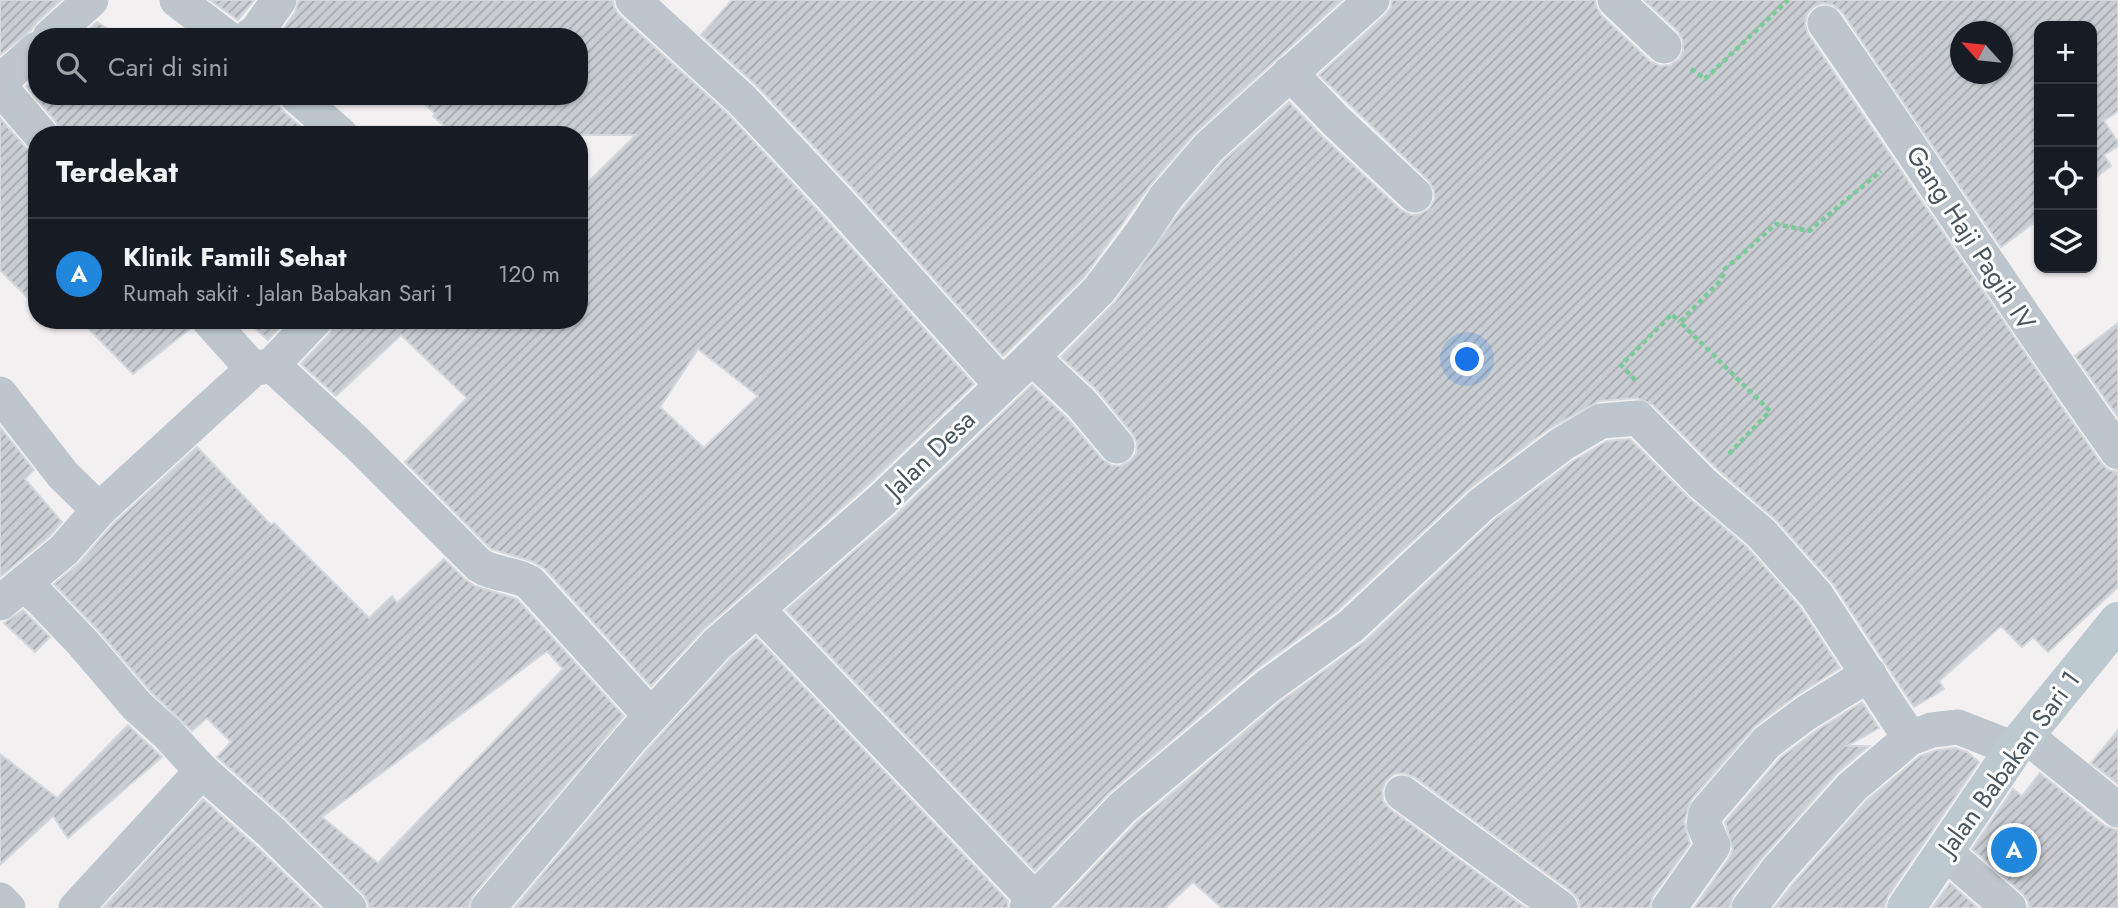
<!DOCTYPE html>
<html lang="id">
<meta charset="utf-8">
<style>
body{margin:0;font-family:Jost,sans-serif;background:#20242c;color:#f1f3f6}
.controls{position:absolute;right:21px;top:21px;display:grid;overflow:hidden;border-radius:14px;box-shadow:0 2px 5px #0004}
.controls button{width:63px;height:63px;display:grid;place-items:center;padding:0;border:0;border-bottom:2px solid #363941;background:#171b24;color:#f1f3f6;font:35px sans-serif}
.compass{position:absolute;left:1950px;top:21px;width:63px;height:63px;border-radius:50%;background:#171b24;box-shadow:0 2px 5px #0004;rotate:297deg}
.you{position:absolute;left:1468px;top:360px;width:24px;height:24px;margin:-18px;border:5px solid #fff;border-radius:50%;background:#1a73e8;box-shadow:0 0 0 10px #1a73e833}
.badge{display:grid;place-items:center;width:46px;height:46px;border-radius:50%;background:#2087dc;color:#fff;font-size:23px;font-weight:700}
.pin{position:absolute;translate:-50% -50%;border:4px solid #fff;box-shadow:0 2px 7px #0006}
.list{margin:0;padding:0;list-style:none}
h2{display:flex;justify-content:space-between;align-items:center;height:91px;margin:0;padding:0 28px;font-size:30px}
h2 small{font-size:23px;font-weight:400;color:#9ea1a6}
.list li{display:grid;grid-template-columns:46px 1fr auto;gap:21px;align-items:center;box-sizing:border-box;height:112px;padding:0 28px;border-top:2px solid #363941}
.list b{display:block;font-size:26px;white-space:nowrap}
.list p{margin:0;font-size:23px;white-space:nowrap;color:#9ea1a6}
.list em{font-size:23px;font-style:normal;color:#9ea1a6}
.icon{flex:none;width:38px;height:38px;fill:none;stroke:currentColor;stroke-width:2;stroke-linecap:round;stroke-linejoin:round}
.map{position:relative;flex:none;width:2118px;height:908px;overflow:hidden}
.search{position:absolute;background:#171b24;box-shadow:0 2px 5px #0004;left:28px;top:28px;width:560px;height:77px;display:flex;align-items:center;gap:18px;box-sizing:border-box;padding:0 24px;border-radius:28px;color:#9ea1a6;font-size:26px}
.panel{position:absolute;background:#171b24;box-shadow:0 2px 5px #0004;left:28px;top:126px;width:560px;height:203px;border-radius:28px}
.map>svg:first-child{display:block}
.building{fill:url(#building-hatch);stroke:#d4d7db;stroke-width:2;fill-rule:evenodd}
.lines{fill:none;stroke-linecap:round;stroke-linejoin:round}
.path{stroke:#7acb9a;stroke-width:4.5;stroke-dasharray:5 3.5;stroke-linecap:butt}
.street{stroke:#bcc6cc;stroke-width:35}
.secondary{stroke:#bdc9d1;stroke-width:38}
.labels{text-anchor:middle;stroke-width:6;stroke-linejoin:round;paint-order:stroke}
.street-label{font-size:26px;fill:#49565d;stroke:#fff}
</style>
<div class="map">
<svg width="2118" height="908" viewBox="0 0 2118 908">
<defs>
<pattern id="building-hatch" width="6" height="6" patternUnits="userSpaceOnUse" patternTransform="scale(1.75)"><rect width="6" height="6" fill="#caced2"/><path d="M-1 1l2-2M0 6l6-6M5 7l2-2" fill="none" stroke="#a6aaae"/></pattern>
</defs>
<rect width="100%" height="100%" fill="#f3f0f1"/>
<g class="building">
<path d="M0 0H61L37 22 31 30 0 55Z"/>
<path d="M210 0H254L238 20Z"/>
<path d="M299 0H613L614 7 619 15 728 114 820 213 974 384 868 485 704 629 651 686 545 569 531 561 491 549 405 462 467 398 401 335 336 396 301 364 330 333 335 320H579V191L636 135H454L433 116 435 114 417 96H579V37H278L295 12ZM698 349 758 396 704 448 660 407Z"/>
<path d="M732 0H1342L1194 134 1151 184 1084 277 1003 356 850 185 757 86 701 35Z"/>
<path d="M1392 0H1595L1596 6 1601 15 1650 61 1660 66 1670 65 1679 59 1683 51V41L1678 31 1644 0H2118V111L2104 121 2118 142V146L2104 155 2111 166 2092 180V26H2039V219L2001 247 1842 12 1833 5 1823 3 1813 7 1807 14 1805 24 1808 34 2064 410 2102 464 2109 470 2118 472V587L2048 652 2033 637 2022 647 2001 626 1939 681 1944 689 1914 707 1833 584 1776 520 1716 468 1652 404 1637 398 1599 401 1550 428 1470 488 1338 610 1255 670 1109 793 1035 871 786 610 896 515 1032 385 1067 418 1102 459 1111 465 1120 466 1130 461 1136 454 1137 443 1132 433 1096 389 1061 357 1115 302 1182 209 1223 161 1289 102 1322 136 1401 210 1411 215 1420 214 1429 209 1435 199 1434 190 1429 181 1319 75 1385 15 1391 7ZM1961 32H2003V74H1961Z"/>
<path d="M97 22 121 37H80Z"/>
<path d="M37 76V96H277L278 103 283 111 308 133 306 135H61L56 122 26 86Z"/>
<path d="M0 118 26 148 37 154V307L0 270Z"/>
<path d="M80 320H189L191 328 133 374Z"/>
<path d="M246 320H287L268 340Z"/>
<path d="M2118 323V417L2075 356Z"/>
<path d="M0 427 34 470 25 479 62 522 50 536 0 577Z"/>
<path d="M1630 439 1688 497 1747 547 1800 607 1840 668 1794 697 1755 726 1691 800 1684 822 1690 844 1653 896 1649 908H1580L1578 899 1572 892 1414 777 1403 773 1394 774 1386 781 1382 790 1383 801 1390 809 1526 908H1222L1193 882 1165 908H1055L1136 823 1280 702 1365 641 1495 519 1573 461 1607 441Z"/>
<path d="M197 447 271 525 274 523 369 618 392 596 397 603 444 559 465 579 475 586 517 599 624 716 473 895 468 908H369L368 902 363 894 285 818 217 757 231 742 207 718 192 731 151 692 98 630 54 584 79 563 113 524ZM547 651 563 669 378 863 322 817Z"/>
<path d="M23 610 50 637 35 652 4 623Z"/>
<path d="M756 637 1008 901 1007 908H514L646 751 731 658Z"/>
<path d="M1862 702 1879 728 1847 746H1869L1837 773 1762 858 1733 896 1729 908H1694L1729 858 1733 849 1725 822 1781 757 1817 730Z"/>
<path d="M128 725 162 757 68 838 53 816 0 865V754L57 798Z"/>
<path d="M2118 730V784L2091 763Z"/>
<path d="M1955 748 1967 752 1979 762 1888 896 1884 908H1774L1793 884 1866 801 1920 756 1937 750Z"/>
<path d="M2040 773 2105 826 2118 830V908H2029L2028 901 2022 893 1972 849 2013 789 2022 796Z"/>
<path d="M203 799 257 847 320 908H103Z"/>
<path d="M1950 883 1978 908H1932Z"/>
</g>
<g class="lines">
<g class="path">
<path d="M1691 69 1705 79 1788 0"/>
<path d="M1635 380 1621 365 1672 314 1679 322"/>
<path d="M1729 454 1770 411 1680 322 1721 280 1725 269 1776 224 1809 231 1881 171"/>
</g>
<g class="street">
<path d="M177 0 226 37"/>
<path d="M633 0 742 100 835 199 1002 385"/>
<path d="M1615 0 1664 46"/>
<path d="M1825 23C1924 165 2017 311 2118 452"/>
<path d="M50 37 91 0"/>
<path d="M249 37 257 31 279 0"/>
<path d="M1290 73 1336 121 1415 195"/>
<path d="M0 82 37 49"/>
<path d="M0 87 41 135"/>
<path d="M297 96 341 135"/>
<path d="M209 320 253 369"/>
<path d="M1032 357 1082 404 1117 446"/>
<path d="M272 365 358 444 479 565C495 576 513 572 530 583L651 716"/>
<path d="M0 394 63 475 99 510"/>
<path d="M23 584 40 598 83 643 137 706 168 734 202 771 271 832 349 908"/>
<path d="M0 603 64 550 99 510 210 408 253 369 272 365 315 320"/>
<path d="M757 609 1034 899"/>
<path d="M2025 735 2118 810"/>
<path d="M1402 793 1560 908"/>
<path d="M1944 851 2009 908"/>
<path d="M0 900 8 908"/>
<path d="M76 908 202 771"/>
<path d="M488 908 631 738 717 644 882 500 1032 357 1099 290 1142 233 1166 197 1209 147 1372 0"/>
<path d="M1027 908 1122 808 1268 686 1351 626 1482 504 1562 444 1601 421 1638 418 1702 483 1761 533 1816 595 1910 738"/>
<path d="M1669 908 1713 846 1704 825 1706 813 1767 742 1806 713 1869 674"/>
<path d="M1749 908 1777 871 1852 787 1910 738 1932 730 1958 727 2014 749"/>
</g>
<path class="secondary" d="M1906 908 2014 749 2118 621"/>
</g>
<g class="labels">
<g class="street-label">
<text transform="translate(1971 238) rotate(57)" y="9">Gang Haji Pagih IV</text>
<text transform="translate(930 454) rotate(-44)" y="9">Jalan Desa</text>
<text transform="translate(2009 763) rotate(-54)" y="9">Jalan Babakan Sari 1</text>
</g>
</g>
</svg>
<div class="controls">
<button>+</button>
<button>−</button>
<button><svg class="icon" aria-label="locate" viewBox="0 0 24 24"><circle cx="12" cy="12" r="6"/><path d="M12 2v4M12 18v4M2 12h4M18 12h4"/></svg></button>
<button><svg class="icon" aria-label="layers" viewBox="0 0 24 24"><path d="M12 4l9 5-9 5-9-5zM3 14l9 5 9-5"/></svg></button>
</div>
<svg class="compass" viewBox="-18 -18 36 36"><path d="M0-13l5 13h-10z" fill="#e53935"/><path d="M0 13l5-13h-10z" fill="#9ea1a6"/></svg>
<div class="you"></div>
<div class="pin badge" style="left:2014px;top:850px">A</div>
<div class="search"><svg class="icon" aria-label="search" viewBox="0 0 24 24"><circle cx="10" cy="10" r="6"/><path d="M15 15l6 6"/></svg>Cari di sini</div>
<section class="panel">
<h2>Terdekat<small></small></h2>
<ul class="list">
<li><span class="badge">A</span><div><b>Klinik Famili Sehat</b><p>Rumah sakit · Jalan Babakan Sari 1</p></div><em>120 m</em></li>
</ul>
</section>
</div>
